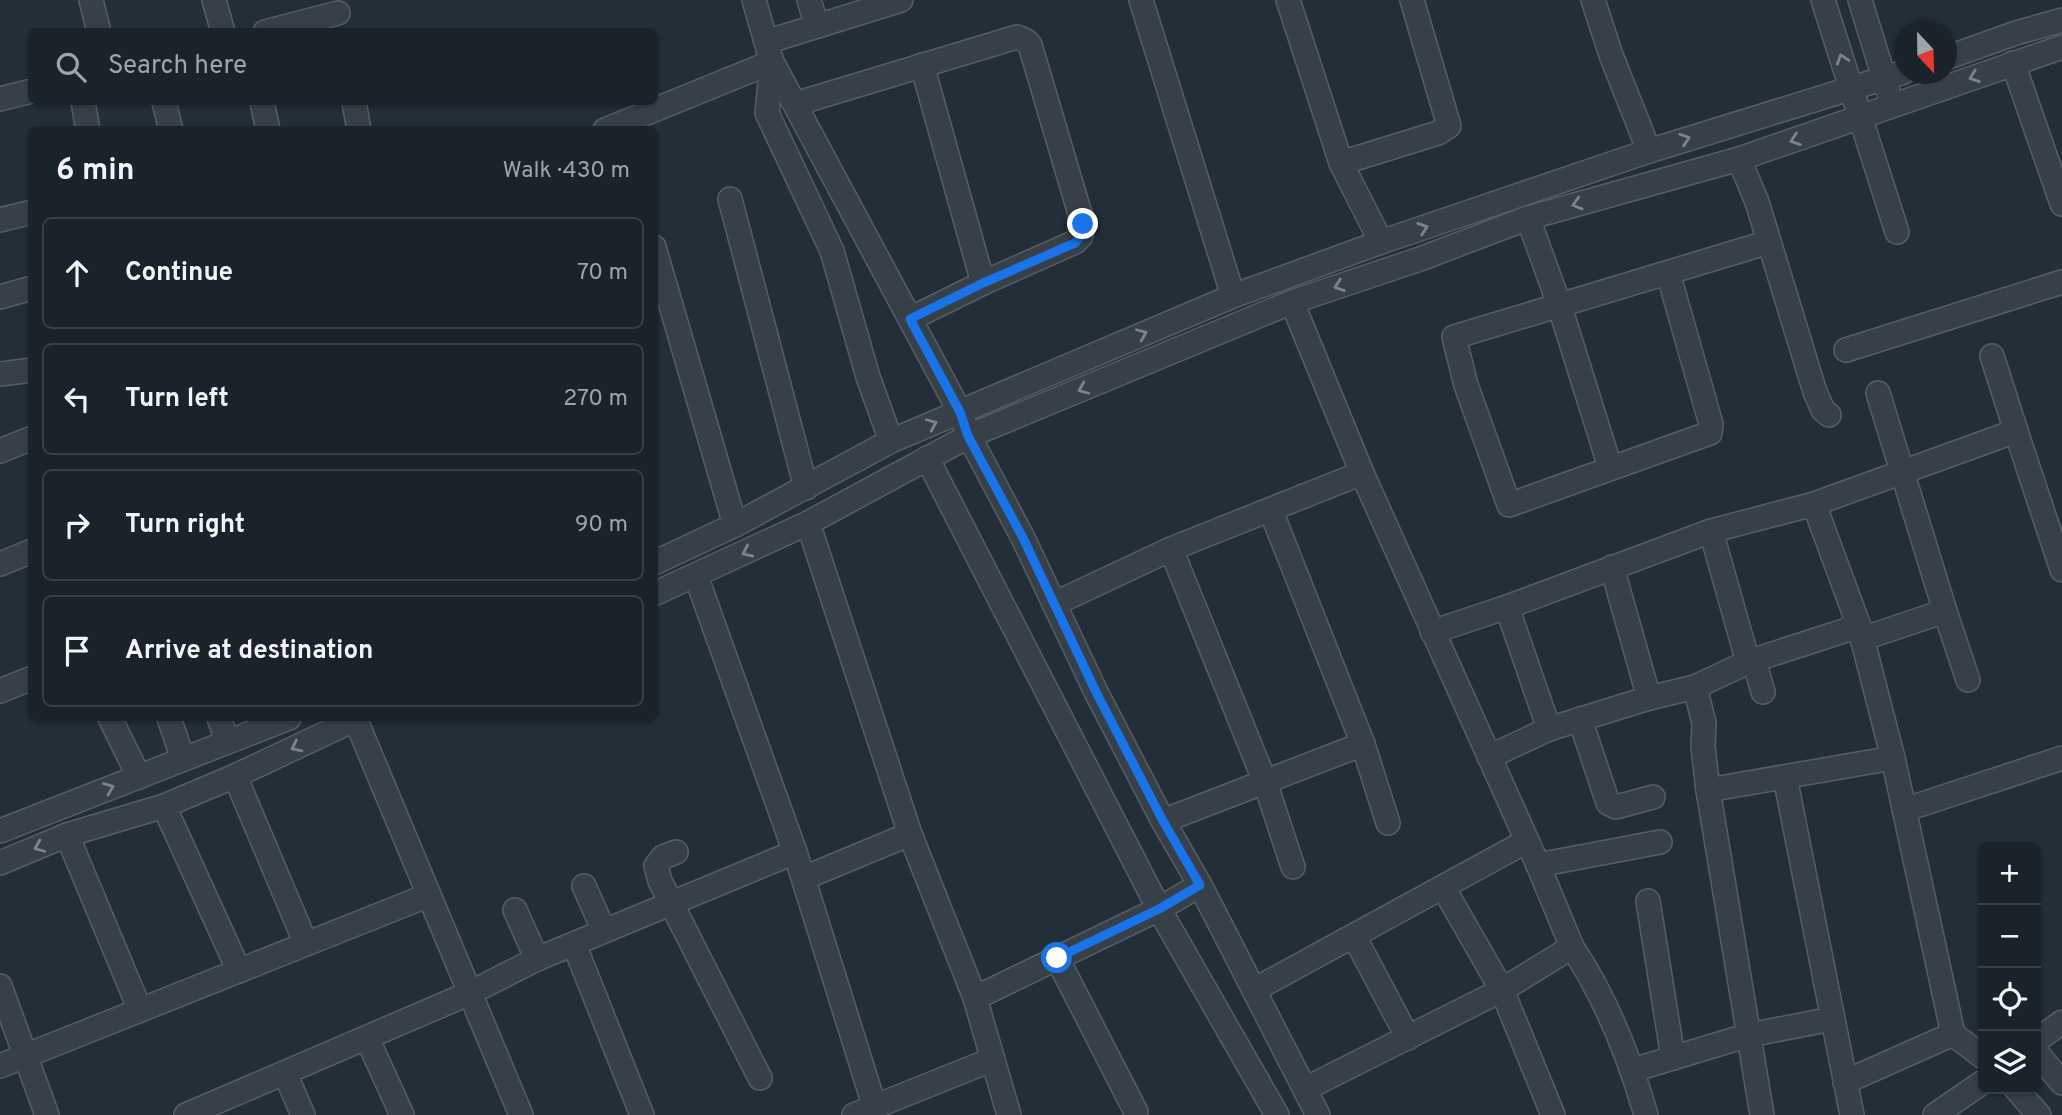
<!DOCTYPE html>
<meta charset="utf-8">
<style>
body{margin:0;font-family:Overpass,sans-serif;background:#232a32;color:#f1f3f6}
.controls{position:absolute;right:21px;bottom:21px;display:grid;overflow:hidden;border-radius:10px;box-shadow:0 2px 5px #0004}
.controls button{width:63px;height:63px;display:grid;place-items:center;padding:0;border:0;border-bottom:2px solid #383f47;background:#1a222a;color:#f1f3f6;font:35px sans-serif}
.compass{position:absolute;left:1894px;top:21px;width:63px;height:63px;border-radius:50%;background:#1a222a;box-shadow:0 2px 5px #0004;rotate:158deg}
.stop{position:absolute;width:21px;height:21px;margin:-16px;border:5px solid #1a73e8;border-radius:50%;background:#fff}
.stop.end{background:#1a73e8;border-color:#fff;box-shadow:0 2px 7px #0008}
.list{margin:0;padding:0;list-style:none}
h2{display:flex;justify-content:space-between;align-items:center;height:91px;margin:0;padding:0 28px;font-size:30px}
h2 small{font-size:23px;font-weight:400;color:#9fa4a8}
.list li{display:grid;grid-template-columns:46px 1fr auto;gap:21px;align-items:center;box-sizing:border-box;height:112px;margin:0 14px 14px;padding:0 14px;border:2px solid #383f47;border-radius:10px}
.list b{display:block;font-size:26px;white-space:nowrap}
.list em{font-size:23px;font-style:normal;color:#9fa4a8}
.icon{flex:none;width:38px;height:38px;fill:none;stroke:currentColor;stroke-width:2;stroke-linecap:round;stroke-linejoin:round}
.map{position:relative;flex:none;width:2062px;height:1115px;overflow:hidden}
.search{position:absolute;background:#1a222a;box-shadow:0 2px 5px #0004;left:28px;top:28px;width:630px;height:77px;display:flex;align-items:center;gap:18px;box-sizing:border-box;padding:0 24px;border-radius:10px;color:#9fa4a8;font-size:26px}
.panel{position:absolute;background:#1a222a;box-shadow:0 2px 5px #0004;left:28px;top:126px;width:630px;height:595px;border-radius:10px}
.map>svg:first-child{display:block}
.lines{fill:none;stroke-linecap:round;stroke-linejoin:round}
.minor-casing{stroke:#555e66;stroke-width:26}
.minor{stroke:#374049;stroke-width:23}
.oneway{stroke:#7b848d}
.route{stroke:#1a73e8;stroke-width:9}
</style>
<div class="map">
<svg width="2062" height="1115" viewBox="0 0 2062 1115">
<rect width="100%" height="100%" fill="#232e38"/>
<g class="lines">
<defs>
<g id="minor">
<path d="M91 0 99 32"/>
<path d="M214 0 223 32"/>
<path d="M754 0 766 42"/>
<path d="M809 0 817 26"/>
<path d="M1141 0 1233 296"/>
<path d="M1288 0 1341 163 1381 242"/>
<path d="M1593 0 1611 55 1649 151"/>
<path d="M1823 0 1897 232"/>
<path d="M1860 0 1888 91"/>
<path d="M265 32 338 13"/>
<path d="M1946 58 2016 33 2062 20"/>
<path d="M2013 63 2062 204"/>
<path d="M922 65 983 283"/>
<path d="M0 99 32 91"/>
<path d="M83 102 88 130"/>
<path d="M164 102 171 130"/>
<path d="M262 102 268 130"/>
<path d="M354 102 359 130"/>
<path d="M795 104 1017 37 1026 41 1030 45 1083 224 1081 236 1075 242 983 283 910 319"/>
<path d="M605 130 772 62 960 412 969 436 1023 538 1096 692 1163 821 1200 885 1318 1115"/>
<path d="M1739 159 1757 202 1815 392 1823 410 1829 415"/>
<path d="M1341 163 1438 133 1449 126 1412 0"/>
<path d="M730 199 806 488"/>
<path d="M1528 218 1559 304 1610 467"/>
<path d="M0 220 32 212"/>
<path d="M654 247 735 525"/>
<path d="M1668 273 1711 424 1710 433 1509 505 1466 385 1454 337 1769 242"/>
<path d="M0 297 32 288"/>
<path d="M1292 302 1362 473 1538 865 1572 947"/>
<path d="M1846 350 2062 282"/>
<path d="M1992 356 2016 431"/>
<path d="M0 374 32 370"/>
<path d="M1878 393 1945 611 1968 680"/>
<path d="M891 441 868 377 832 251 767 113 772 62 766 42 901 0"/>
<path d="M0 451 32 438"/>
<path d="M927 458 1159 909 1277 1115"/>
<path d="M1814 504 1859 626 1893 758 1953 1034 1983 1057"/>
<path d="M1271 511 1363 744 1388 823"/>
<path d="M808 523 910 834 975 998"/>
<path d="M1711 531 1748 662"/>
<path d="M1171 549 1265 782 1293 867"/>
<path d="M654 563 735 525 891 441 1233 296 1381 242 1649 151 1904 72"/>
<path d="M0 564 32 551"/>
<path d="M1612 567 1649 698"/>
<path d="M696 576 795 852 875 1108"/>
<path d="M654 594 808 523 969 436 1292 302 1420 259 1528 218 1739 159 2062 47"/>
<path d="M1054 604 1171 549 1362 473"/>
<path d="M1507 607 1549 729"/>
<path d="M1432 632 1507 607 1711 531 1814 504 2016 431 2062 570"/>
<path d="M1862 639 1945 611"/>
<path d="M1754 660 1763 692"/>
<path d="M1695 687 1704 723 1703 747 1708 790 1762 1115"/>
<path d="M0 691 32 678"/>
<path d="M110 718 139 777"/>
<path d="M169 718 183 759"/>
<path d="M219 718 227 741"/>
<path d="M355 718 521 1115"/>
<path d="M1580 719 1608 803 1616 807 1653 797"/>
<path d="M1489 757 1549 729 1649 698 1695 687 1748 662 1859 626"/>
<path d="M235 776 306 944"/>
<path d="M1785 777 1852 1115"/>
<path d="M1708 790 1893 758"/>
<path d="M164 806 239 971"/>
<path d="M1904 810 2062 758"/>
<path d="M1163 821 1363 744"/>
<path d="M0 831 289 718"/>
<path d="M67 835 140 1010"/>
<path d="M676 852 663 857 656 866 660 881 760 1078"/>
<path d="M0 863 67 835 164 806 235 776 358 718"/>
<path d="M1538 865 1660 842"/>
<path d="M804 878 910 834"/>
<path d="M584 886 604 931"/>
<path d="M1443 887 1502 990 1553 1115"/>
<path d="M1648 901 1673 1058"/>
<path d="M515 910 537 959"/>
<path d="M1354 936 1408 1038"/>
<path d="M574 944 642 1115"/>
<path d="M1057 958 1136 1112"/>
<path d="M0 986 47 1115"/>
<path d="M1254 990 1527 841"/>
<path d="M367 1038 402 1115"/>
<path d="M2036 1041 2062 1022"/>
<path d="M2036 1052 2062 1083"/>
<path d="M0 1066 429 895"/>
<path d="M1633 1070 1749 1035 1832 1019"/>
<path d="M285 1073 303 1115"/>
<path d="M1845 1082 1953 1034"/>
<path d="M1305 1089 1502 990 1572 947C1606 998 1629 1056 1646 1115"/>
<path d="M2016 1089 2039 1115"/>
<path d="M186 1115 470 993 537 959 795 852"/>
<path d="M854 1115 991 1060"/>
<path d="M1009 1115 975 998 1159 909 1200 885"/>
<path d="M1935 1115 1983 1082"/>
</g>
</defs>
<use href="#minor" class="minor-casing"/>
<use href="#minor" class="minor"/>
</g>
<defs><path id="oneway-chevron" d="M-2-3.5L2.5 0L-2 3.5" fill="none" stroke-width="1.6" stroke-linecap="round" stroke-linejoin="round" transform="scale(1.75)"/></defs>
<g class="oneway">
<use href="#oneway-chevron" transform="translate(1842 59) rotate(-108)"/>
<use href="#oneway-chevron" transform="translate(1974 77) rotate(161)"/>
<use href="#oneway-chevron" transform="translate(1685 139) rotate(-18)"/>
<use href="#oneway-chevron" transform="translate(1795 140) rotate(161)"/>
<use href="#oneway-chevron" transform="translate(1577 204) rotate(164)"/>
<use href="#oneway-chevron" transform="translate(1423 228) rotate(-19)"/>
<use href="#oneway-chevron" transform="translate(1339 286) rotate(161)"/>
<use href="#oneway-chevron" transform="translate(1142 334) rotate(-23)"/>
<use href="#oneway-chevron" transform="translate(1083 389) rotate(157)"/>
<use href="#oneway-chevron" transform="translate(932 424) rotate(-23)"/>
<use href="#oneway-chevron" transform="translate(747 552) rotate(155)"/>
<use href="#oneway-chevron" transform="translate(296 747) rotate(154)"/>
<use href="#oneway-chevron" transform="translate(109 788) rotate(-21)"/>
<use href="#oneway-chevron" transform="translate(39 847) rotate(157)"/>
</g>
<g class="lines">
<path class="route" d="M1057 958 1159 909 1200 885 1163 821 1096 692 1023 538 968 436 960 412 910 319 983 283 1075 243 1081 236 1083 224"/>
</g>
</svg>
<div class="controls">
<button>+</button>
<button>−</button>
<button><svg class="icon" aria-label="locate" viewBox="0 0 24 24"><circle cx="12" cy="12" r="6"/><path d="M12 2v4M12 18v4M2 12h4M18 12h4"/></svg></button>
<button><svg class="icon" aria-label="layers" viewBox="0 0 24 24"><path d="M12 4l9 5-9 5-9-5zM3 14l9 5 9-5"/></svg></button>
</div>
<svg class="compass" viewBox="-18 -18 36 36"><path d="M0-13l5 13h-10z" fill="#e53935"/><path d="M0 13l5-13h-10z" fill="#9fa4a8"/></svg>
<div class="stop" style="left:1057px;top:958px"></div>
<div class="stop end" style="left:1083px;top:224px"></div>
<div class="search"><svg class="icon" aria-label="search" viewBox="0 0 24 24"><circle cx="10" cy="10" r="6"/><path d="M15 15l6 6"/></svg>Search here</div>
<section class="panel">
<h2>6 min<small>Walk · 430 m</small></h2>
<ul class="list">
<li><svg class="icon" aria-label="ahead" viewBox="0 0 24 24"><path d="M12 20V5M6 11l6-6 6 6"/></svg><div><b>Continue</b></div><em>70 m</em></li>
<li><svg class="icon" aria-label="left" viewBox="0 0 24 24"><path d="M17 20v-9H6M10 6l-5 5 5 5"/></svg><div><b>Turn left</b></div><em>270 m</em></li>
<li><svg class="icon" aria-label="right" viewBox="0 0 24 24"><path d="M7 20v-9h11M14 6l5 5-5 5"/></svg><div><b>Turn right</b></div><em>90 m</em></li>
<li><svg class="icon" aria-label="arrive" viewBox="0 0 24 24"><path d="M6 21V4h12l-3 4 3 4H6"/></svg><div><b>Arrive at destination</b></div></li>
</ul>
</section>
</div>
